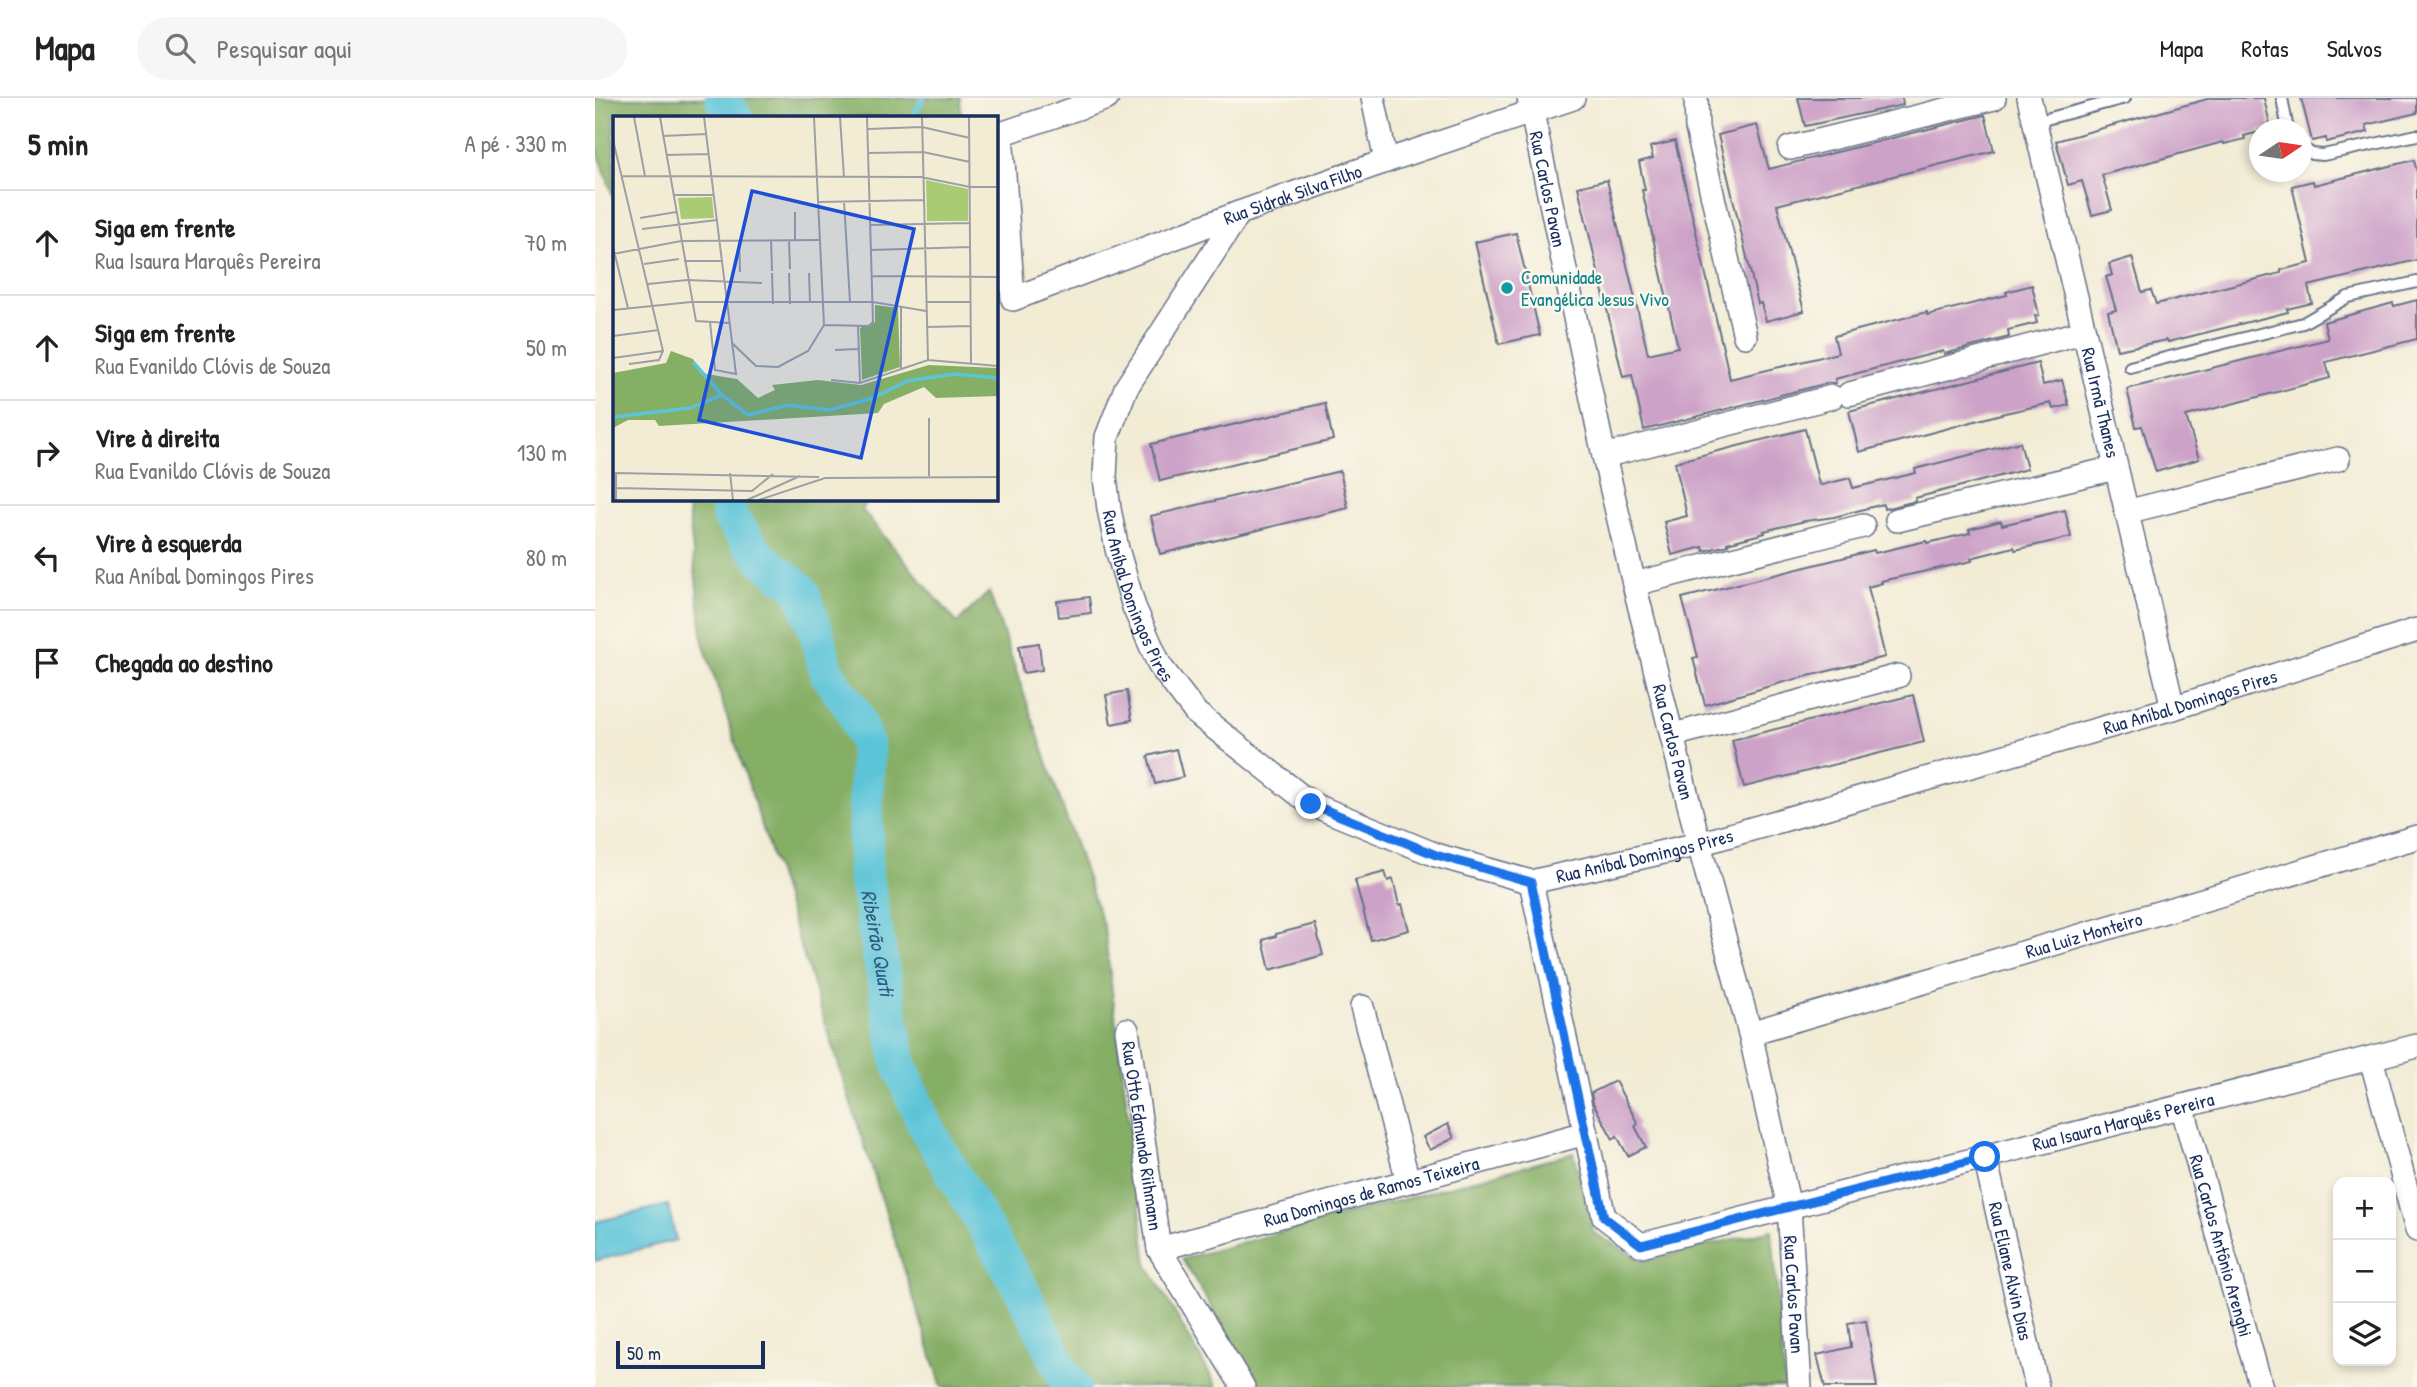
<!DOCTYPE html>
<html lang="pt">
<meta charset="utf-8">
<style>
body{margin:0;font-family:"Patrick Hand",sans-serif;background:#f6f6f6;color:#222}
.controls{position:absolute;right:21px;bottom:21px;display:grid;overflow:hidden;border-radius:14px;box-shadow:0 4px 10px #0003}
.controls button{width:63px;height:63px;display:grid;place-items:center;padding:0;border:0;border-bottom:2px solid #e0e0e0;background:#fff;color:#222;font:35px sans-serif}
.compass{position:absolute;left:1654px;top:21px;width:63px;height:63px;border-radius:50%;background:#fff;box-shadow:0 4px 10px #0003;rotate:77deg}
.scale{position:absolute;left:21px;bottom:18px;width:149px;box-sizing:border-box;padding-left:7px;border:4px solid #1b2f5e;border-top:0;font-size:19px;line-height:24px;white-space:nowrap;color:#1b2f5e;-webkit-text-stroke:5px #fbf7ec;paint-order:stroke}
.stop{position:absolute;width:21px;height:21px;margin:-16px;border:5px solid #1a73e8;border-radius:50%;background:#fff}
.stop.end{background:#1a73e8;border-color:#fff;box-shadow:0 2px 7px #0008}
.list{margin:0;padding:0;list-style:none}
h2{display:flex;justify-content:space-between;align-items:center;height:91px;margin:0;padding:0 28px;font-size:30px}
h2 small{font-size:23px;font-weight:400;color:#767676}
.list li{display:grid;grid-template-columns:46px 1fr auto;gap:21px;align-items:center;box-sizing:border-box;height:105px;padding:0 28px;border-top:2px solid #e0e0e0}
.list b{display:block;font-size:26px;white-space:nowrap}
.list p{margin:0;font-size:23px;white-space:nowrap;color:#767676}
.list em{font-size:23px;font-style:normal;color:#767676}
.icon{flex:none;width:38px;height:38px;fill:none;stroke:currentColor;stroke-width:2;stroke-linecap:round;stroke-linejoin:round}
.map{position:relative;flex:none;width:1822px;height:1289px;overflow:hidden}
header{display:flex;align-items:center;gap:42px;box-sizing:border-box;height:98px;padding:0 35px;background:#fff;border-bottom:2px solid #e0e0e0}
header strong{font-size:33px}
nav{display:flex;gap:38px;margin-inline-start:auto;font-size:24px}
.search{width:490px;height:63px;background:#f6f6f6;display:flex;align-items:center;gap:18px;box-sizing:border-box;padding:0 24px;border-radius:38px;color:#767676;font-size:26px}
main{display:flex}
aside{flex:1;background:#fff}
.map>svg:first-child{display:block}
.forest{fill:#86af66;stroke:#506f62;stroke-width:2}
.water{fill:#5cc4d8;stroke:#3c7a9b;stroke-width:2}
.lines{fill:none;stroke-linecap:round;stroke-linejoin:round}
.stream{stroke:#5cc4d8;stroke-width:6}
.river{stroke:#5cc4d8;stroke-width:35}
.building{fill:#cda2c8}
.lane-casing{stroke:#667188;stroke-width:14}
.street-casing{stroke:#667188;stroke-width:26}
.lane{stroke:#fff;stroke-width:10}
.street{stroke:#fff;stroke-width:23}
.route{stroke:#1a73e8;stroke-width:9}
.culture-dot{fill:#0f9aa8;stroke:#fbf7ec;stroke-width:2.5}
.labels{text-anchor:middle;stroke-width:5;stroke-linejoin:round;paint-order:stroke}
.street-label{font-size:19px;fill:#1b2f5e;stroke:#fbf7ec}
.culture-label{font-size:19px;fill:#0d838f;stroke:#fbf7ec;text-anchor:start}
.water-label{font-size:21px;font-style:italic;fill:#2e5c83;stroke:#fbf7ec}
.inset-river{fill:none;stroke:#5cc4d8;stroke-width:3.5}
.inset-road{fill:none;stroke:#9ca0a5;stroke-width:2}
.view{fill:#1d4ed8;fill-opacity:0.15;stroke:#1d4ed8;stroke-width:3.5}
.inset-edge{fill:none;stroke:#1b2f5e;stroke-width:3.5}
</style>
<header>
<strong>Mapa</strong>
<div class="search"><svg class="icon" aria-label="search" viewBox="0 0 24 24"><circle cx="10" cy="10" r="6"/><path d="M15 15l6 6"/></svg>Pesquisar aqui</div>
<nav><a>Mapa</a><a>Rotas</a><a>Salvos</a></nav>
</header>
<main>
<aside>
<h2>5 min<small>A pé · 330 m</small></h2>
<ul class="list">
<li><svg class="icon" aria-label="ahead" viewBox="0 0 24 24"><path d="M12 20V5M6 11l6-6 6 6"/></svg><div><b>Siga em frente</b><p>Rua Isaura Marquês Pereira</p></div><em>70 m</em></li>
<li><svg class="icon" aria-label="ahead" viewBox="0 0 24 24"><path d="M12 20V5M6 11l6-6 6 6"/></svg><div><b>Siga em frente</b><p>Rua Evanildo Clóvis de Souza</p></div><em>50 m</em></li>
<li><svg class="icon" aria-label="right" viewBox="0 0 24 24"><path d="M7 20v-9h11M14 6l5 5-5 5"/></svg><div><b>Vire à direita</b><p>Rua Evanildo Clóvis de Souza</p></div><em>130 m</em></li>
<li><svg class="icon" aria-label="left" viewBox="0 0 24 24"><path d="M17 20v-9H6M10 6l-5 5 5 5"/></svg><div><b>Vire à esquerda</b><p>Rua Aníbal Domingos Pires</p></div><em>80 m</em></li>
<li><svg class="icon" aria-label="arrive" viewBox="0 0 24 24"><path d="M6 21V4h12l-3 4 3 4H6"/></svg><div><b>Chegada ao destino</b></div></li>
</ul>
</aside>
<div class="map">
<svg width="1822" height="1289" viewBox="0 0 1822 1289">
<rect width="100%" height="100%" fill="#fbf7ec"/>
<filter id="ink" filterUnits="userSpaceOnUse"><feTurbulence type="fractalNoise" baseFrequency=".0143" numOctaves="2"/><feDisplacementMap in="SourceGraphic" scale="14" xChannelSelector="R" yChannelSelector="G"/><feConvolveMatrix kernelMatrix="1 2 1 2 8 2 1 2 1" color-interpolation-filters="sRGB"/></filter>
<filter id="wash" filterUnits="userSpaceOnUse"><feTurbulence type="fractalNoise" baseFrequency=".00686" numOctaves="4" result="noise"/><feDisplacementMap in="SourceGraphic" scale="28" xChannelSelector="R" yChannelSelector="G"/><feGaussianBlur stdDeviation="1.57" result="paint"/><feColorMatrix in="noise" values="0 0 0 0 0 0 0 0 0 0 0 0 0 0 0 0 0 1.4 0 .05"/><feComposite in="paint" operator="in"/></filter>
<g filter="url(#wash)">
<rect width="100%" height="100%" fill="#f2ecd5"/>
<g class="forest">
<path d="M0 0H365L366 19H19V101L0 45Z"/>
<path d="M92 401H273L267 412 362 525 394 494 509 830 552 1166 622 1289H347L108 544Z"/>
<path d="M979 1055 998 1134 1047 1163 1177 1132 1190 1289H666L587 1161Z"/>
</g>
<path class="water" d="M73 1107 81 1142 0 1163V1124Z"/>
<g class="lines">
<path class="stream" d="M318 19 328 0"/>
<g class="river">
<path d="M127 0 140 19"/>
<path id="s1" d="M132 401 134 418 166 460 206 492 222 536 232 575 259 614 272 648 270 775 304 965 329 1026 428 1194 471 1280 479 1289"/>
</g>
</g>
<g id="blocks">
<g class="building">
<path d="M1203 0H1307L1308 7 1210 28Z"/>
<path d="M1616 0H1669L1676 31 1664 32V34L1649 38 1650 41 1629 46 1628 44 1507 77 1517 112 1497 117 1487 83 1473 87 1461 43Z"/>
<path d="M1706 0H1822V15L1771 27 1773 34 1731 44V40L1717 43Z"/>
<path d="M1390 17 1399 53 1182 107 1209 213 1171 223 1166 205 1163 206 1123 37 1162 27 1174 71Z"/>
<path d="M1080 43 1135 281 1243 255 1239 238 1332 214V217L1412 197 1411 194 1437 187 1444 217 1440 218 1442 225 1413 232 1414 239 1349 256 1348 253 1240 281 1241 285H1233L1049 332 1037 277 1028 279 983 89 1012 82 1053 256 1083 249 1047 92H1050L1044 64 1058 60 1055 49Z"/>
<path d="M1819 62 1822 74V162L1713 188 1717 205 1692 211 1693 214 1573 244 1572 242 1522 252 1513 214 1521 212 1511 179 1517 177 1514 166 1537 159 1547 194 1556 192 1561 206 1686 175V172L1715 165 1697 88 1718 83 1719 87Z"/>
<path d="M921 135 945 237 904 246 880 144Z"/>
<path d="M1822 202V241L1731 264 1735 280 1591 318 1604 361 1561 374 1547 328 1541 329 1532 291 1733 241 1729 224 1798 205 1799 208Z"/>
<path d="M1443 265 1448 287 1467 282 1474 307 1458 311 1456 305 1410 315 1264 354 1254 313Z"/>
<path d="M730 305 738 342 565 383 556 346Z"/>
<path d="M1210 331 1224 386 1227 387 1255 380 1258 390 1321 375 1320 371 1425 344 1432 371 1320 400 1321 403 1289 411 1288 406 1239 419 1210 423 1169 433 1170 435 1132 445 1133 447 1109 453 1108 449 1077 457 1069 424 1092 418 1080 364Z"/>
<path d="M745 373 753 410 565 456 556 418Z"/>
<path d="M1470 412 1476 439 1420 452 1419 449 1376 460 1377 463 1286 483 1287 485 1273 489 1290 559 1189 584 1110 607 1098 560 1103 559 1087 500 1279 452 1280 455 1331 443 1332 445 1375 435 1374 431 1406 423 1407 427Z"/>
<path d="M494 499 496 515 464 519 462 503Z"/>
<path d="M444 545 447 572 428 575 424 548Z"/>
<path d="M532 593 537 622 516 626 511 597Z"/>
<path d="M1318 597 1329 644 1149 689 1137 642Z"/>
<path d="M581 651 588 679 560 686 553 658Z"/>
<path d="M790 774 793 783 798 781 804 807 807 806 814 832 776 842 760 782Z"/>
<path d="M720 826 728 857 675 872 668 842 681 838V836Z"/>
<path d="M1020 983 1043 1026 1040 1028 1051 1049 1033 1058 1022 1038 1018 1041 998 1005 996 995Z"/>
<path d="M853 1026 859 1040 835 1052 828 1039Z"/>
<path d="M1271 1222 1282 1289H1230L1222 1257 1256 1249 1253 1225Z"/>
</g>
</g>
</g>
<g filter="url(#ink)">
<use href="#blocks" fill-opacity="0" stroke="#667188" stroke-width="2"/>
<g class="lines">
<defs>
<g id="lane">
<path d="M1687 0 1693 32"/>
<path d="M1440 24 1530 0"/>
<path d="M1706 49 1717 56 1728 57 1822 37"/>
<path d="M1535 269 1708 225 1753 199 1822 184"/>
</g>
<g id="street">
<path id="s2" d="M512 0 406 36 418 201 644 115 791 63 978 0"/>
<path d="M778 0 791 63"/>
<path id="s3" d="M934 0 1009 358 1039 486 1104 746 1155 935 1194 1109 1205 1289"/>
<path d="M1101 0 1102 30 1150 238"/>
<path id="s4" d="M1434 0 1578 610"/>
<path d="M1195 50 1399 0"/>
<path id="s5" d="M644 115 531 290 512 339 510 379 514 411 522 451 539 509 565 568 601 615 716 706 841 757 936 784 1104 746 1578 610 1822 532"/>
<path d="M1254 296 1488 234"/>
<path d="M1009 358 1237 299"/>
<path d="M1531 414 1743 361"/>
<path d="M1302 422 1520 370"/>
<path d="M1039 486 1268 428"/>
<path d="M1078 637 1303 578"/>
<path id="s6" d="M936 784 1009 1119 1046 1147 1822 948"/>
<path d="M767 909 813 1083"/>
<path id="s7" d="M532 932 564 1151 648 1289"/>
<path id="s8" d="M1155 935 1822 739"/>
<path d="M1776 960 1822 1132"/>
<path id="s9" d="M1587 1008 1666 1289"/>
<path id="s10" d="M1390 1059 1442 1289"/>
<path id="s11" d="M564 1151 991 1035"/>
</g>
</defs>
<use href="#lane" class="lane-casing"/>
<use href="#street" class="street-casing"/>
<use href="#lane" class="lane"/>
<use href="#street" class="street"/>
</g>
</g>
<g class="lines" filter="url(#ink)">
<path class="route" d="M716 706 841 757 936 784 1009 1119 1046 1147 1390 1059"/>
</g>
<circle class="culture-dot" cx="912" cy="190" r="7"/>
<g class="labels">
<g class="street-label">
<text dy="7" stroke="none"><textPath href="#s3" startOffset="93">Rua Carlos Pavan</textPath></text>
<text dy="7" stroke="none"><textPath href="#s2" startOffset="576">Rua Sidrak Silva Filho</textPath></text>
<text dy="7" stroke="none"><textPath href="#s4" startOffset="313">Rua Irmã Thanes</textPath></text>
<text dy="7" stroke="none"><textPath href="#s5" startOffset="425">Rua Aníbal Domingos Pires</textPath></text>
<text dy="7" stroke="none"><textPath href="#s5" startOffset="1622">Rua Aníbal Domingos Pires</textPath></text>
<text dy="7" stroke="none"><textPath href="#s3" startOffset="660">Rua Carlos Pavan</textPath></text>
<text dy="7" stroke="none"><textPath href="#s5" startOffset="1055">Rua Aníbal Domingos Pires</textPath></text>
<text dy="7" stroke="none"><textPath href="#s8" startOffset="348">Rua Luiz Monteiro</textPath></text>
<text dy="7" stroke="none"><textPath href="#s6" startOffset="887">Rua Isaura Marquês Pereira</textPath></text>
<text dy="7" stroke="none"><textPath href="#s7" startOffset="107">Rua Otto Edmundo Riihmann</textPath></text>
<text dy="7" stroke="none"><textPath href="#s11" startOffset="220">Rua Domingos de Ramos Teixeira</textPath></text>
<text dy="7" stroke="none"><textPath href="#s9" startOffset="145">Rua Carlos Antônio Arenghi</textPath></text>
<text dy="7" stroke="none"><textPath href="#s10" startOffset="117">Rua Eliane Alvin Dias</textPath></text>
<text dy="7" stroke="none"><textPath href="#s3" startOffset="1227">Rua Carlos Pavan</textPath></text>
</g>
<g class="culture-label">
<text x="926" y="186">Comunidade<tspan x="926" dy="22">Evangélica Jesus Vivo</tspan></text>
</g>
<g class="water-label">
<text dy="7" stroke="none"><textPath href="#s1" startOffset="490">Ribeirão Quati</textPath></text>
</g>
</g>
<g transform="translate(18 18)">
<rect width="385" height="385" fill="#f2ecd5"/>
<path d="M313 64 355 73V105H314ZM99 81 101 102 68 103 65 82Z" fill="#a8cb74"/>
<path d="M262 189 285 192 287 251 249 264 247 212 262 206ZM58 235 80 243 87 257 124 263 145 282 162 274 159 269 205 264 248 269 316 249 385 252V280L323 282 311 271 271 288 265 297 46 310 42 304H15L0 312V257L53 247Z" fill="#86af66"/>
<path class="inset-river" d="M80 246 109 279M0 301 77 292 109 279 135 299 175 289 216 294 260 282 294 265 342 258 385 262"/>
<path class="inset-road" d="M21 1 32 60M47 1 83 205 116 207M91 1 123 258 102 254 97 206M227 1 231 61M309 1 315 244M356 1 358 247M255 13 309 11 357 22M50 20 94 18M0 24 50 235 46 244 16 248M256 37 310 36 357 46M53 39 96 38M9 60 308 61 357 71H385M60 79H101M231 85 237 186M205 86 311 84M182 96V124M27 102 63 96M258 109 357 107M29 113 104 104M126 124 127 156M158 124 159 155M176 124 177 153M0 131 15 192M258 134 357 131M0 138 68 125 208 124M71 145H110M31 148 66 143M159 157 160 188M176 157 177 188M196 157 197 187M259 160 385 161M35 168 74 164 149 167M313 186H357M288 191V253M0 194 78 186H260L313 195M211 209 256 210 260 206 254 1M245 210 247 267M314 211 357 210M0 220 46 214M119 227 143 250 165 251 195 235 211 209 201 1M222 234 245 233M0 242 50 235M218 264 247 267 315 244 385 250M117 357 120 384M316 360V302M3 372 139 375 160 358M3 384V357L206 361M134 384 187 360M146 384 212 362 385 361"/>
<path class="view" d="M139 75 301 113 248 342 86 304Z"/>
<rect width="385" height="385" class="inset-edge"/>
</g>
</svg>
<div class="controls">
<button>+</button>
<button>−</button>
<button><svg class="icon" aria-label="layers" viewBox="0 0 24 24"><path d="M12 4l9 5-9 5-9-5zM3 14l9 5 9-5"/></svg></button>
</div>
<svg class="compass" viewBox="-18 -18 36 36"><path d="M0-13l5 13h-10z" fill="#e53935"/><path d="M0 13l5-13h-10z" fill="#767676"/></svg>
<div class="scale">50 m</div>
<div class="stop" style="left:1390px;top:1059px"></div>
<div class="stop end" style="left:716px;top:706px"></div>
</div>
</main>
